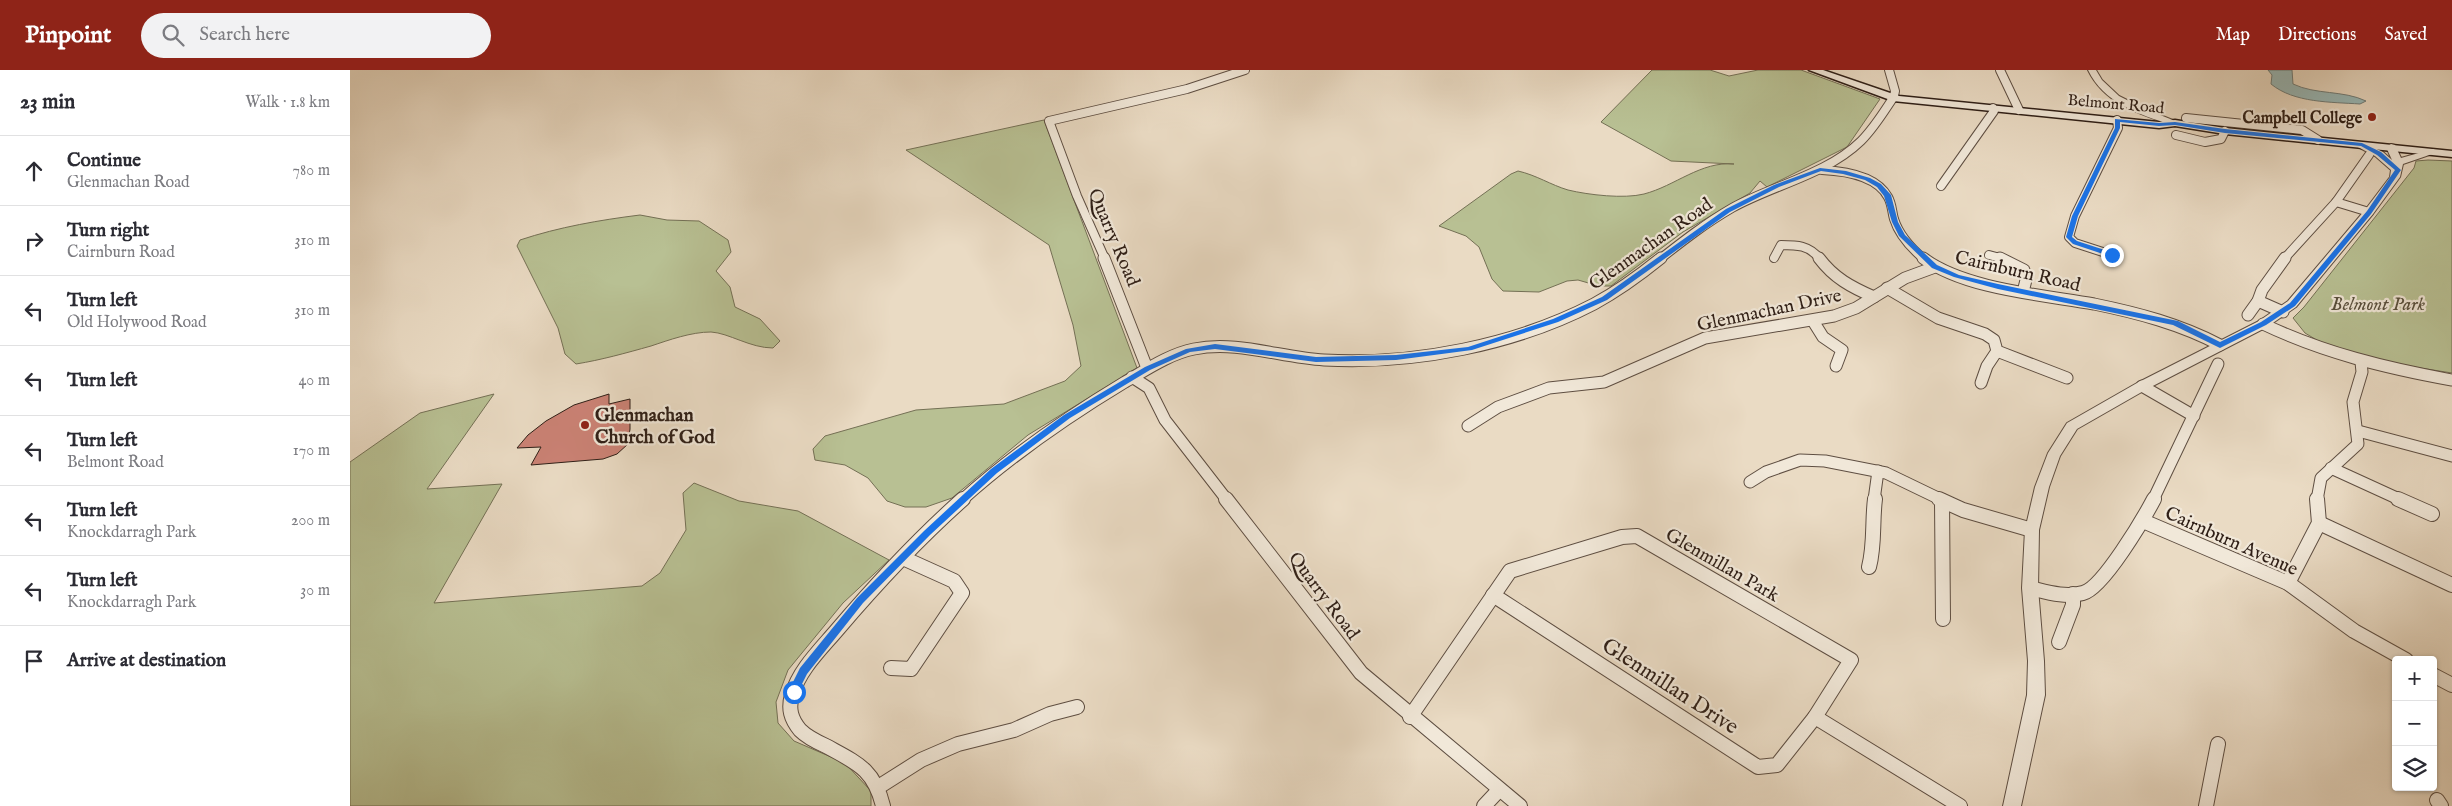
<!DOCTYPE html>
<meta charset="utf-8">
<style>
body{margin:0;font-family:"IM FELL English",serif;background:#f2f2f3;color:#2b2b33}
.controls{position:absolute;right:15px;bottom:15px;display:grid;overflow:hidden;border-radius:5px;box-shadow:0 1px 4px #0004}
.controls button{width:45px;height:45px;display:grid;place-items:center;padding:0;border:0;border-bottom:1px solid #e1e1e2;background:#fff;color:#2b2b33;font:25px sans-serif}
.stop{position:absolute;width:15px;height:15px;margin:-11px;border:4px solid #1a73e8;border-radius:50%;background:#fff}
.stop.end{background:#1a73e8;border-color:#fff;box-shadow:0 1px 5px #0008}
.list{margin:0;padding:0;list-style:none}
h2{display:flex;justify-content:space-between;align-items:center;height:65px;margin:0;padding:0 20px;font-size:21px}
h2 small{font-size:16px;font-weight:400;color:#7c7c81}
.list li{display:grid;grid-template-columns:32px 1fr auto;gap:15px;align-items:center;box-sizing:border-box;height:70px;padding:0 20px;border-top:1px solid #e1e1e2}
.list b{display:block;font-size:19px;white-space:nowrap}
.list p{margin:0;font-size:16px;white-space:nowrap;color:#7c7c81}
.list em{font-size:16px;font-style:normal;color:#7c7c81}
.icon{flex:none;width:28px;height:28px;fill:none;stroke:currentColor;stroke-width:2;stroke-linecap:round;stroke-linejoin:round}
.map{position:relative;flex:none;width:2102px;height:736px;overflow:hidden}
header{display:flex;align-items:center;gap:30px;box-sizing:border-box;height:70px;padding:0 25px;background:#8f2418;color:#fff}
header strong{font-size:24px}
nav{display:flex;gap:28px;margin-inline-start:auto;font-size:18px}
.search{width:350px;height:45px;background:#f2f2f3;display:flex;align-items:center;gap:12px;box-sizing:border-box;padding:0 18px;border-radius:28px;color:#7c7c81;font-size:19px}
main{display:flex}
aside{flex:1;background:#fff}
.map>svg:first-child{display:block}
.green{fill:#b8c093;stroke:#747055}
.water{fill:#99baba;stroke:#6f7c79}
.building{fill:#cb8275;stroke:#2f1f17}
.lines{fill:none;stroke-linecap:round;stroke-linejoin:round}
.minor-far2-casing{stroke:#5e4e42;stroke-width:10}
.minor-far1-casing{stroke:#5e4e42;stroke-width:13}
.minor-casing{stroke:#5e4e42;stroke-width:16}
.tertiary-casing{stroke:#5e4e42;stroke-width:2}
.secondary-casing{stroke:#2f1f17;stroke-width:3}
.minor-far2{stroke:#f1e8d9;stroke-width:8}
.minor-far1{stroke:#f1e8d9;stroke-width:11}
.minor{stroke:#f1e8d9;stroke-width:14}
.tertiary{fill:#f1e8d9;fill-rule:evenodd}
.secondary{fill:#f1e8d9;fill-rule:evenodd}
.route{fill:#1a73e8}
.poi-dot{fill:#8f2418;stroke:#f1e8d9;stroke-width:2}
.labels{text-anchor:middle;stroke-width:4.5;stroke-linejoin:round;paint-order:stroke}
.far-street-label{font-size:16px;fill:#2f1f17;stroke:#f1e8d9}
.far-poi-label{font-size:16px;font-weight:bold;fill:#2f1f17;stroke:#f1e8d9;text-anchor:end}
.street-label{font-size:19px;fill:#2f1f17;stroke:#f1e8d9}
.park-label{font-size:19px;font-style:italic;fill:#584f3c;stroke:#f1e8d9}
.poi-label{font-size:19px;font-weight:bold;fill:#2f1f17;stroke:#f1e8d9;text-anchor:start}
.near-street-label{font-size:22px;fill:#2f1f17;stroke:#f1e8d9}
</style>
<header>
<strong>Pinpoint</strong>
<div class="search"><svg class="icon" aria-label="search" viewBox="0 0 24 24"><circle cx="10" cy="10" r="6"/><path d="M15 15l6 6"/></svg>Search here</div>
<nav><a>Map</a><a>Directions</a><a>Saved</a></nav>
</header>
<main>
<aside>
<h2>23 min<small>Walk · 1.8 km</small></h2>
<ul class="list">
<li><svg class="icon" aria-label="ahead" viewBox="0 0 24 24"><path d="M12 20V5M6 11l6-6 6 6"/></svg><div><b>Continue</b><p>Glenmachan Road</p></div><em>780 m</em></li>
<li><svg class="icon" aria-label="right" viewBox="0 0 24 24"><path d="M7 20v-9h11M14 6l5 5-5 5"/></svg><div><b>Turn right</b><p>Cairnburn Road</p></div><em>310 m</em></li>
<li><svg class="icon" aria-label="left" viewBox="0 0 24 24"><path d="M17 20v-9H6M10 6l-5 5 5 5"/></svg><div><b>Turn left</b><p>Old Holywood Road</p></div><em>310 m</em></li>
<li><svg class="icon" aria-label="left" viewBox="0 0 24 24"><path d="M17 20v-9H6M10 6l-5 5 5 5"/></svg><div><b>Turn left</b></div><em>40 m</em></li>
<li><svg class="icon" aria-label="left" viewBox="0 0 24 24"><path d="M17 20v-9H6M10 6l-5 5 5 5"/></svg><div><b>Turn left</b><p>Belmont Road</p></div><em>170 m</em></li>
<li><svg class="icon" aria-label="left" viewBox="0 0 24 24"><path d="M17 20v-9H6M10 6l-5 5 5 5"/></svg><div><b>Turn left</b><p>Knockdarragh Park</p></div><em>200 m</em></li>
<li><svg class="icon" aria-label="left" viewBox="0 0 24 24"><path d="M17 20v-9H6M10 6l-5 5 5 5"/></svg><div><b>Turn left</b><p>Knockdarragh Park</p></div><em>30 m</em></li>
<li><svg class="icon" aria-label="arrive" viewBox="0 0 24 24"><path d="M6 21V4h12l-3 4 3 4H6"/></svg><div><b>Arrive at destination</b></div></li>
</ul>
</aside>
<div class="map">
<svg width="2102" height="736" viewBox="0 0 2102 736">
<rect width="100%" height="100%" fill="#eadbc4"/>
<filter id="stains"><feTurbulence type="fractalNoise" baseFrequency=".004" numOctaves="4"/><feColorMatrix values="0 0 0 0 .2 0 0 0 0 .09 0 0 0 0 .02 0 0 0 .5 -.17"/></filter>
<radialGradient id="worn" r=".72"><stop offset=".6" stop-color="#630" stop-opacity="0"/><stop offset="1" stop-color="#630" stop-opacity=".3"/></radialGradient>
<g class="green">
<path d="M1302 0H1360L1379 6 1408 0H1451L1530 29 1497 77 1417 117 1410 111 1400 123 1333 162 1261 216H1249L1228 210 1217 211 1189 222 1153 221 1142 209 1129 177 1116 166 1089 156 1161 104 1168 101C1186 105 1201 115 1218 120 1239 125 1274 129 1294 124 1325 116 1351 91 1384 94L1321 91 1251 52Z"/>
<path d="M694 50 787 298 678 365 602 428 576 437H555L537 431 518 408 495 395 465 390 463 379 475 366 566 340 654 334 715 311 731 296 723 255 699 175 556 80Z"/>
<path d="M2078 90 2102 91V303L2032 292 1970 272 1955 263 1943 248 1954 237 2064 98 2066 91Z"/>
<path d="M290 145 317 150 349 151 378 170 381 182 366 201 380 217 385 237 410 249 430 271 423 278C400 278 379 263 361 262 341 262 319 270 301 276 276 283 251 290 226 294L215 284 208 258 167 176 170 170C209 157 250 150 290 145Z"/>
<path d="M144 324 77 419 152 414 84 533 292 516 310 503 336 460 333 423 344 413 389 431 448 441 539 490 493 533 438 600 426 632 428 653 444 671 495 693 521 721V736H0V392L70 343Z"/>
</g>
<path class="water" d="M1918 0H1942L1943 14C1966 25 1993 20 2016 31L2010 34C1981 32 1944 33 1921 14L1922 5Z"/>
<path class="building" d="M259 324V334L280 329V359L278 374 267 384 253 389 181 395 191 377 167 378 178 365 196 351 224 335Z"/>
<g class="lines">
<defs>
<g id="minor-far2">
<path d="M1539 0 1545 21 1544 26"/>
<path d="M1650 0 1669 40"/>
<path d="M1836 48 1952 60 1968 70"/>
<path d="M1826 65 1855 72 1871 69 1875 61"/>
<path d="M1472 100C1494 101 1526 105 1538 127 1542 134 1542 142 1544 149 1549 165 1562 179 1574 189"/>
<path d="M1591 116 1644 41 1643 38"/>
<path d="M1986 132 2019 142"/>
<path d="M1639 185 1654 189"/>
<path d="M1762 185 1725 173 1719 167 1725 146 1768 58 1767 50"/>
<path d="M1424 188 1431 175C1447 175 1459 175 1470 189"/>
<path d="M755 189 727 126 699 51 837 19 895 0"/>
<path d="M1310 189C1333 171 1356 153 1382 138 1423 115 1476 105 1511 71 1524 58 1533 43 1543 28"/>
<path d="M1934 189 1986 132 2019 85"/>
</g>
<g id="minor-far1">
<path d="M754 188 797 298"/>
<path d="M1469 188C1484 208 1501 217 1524 227"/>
<path d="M1573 188C1614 219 1693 225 1744 234 1788 243 1830 254 1870 275"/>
<path d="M1650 188 1674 200 1676 210 1673 222"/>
<path d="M1537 218 1588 248 1635 264 1644 270 1647 281 1717 308"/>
<path d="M1908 231 1933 242"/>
<path d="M1898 245 1908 231 1912 220 1935 188"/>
<path d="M1463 251 1473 267 1492 280 1486 296"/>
<path d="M1913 254C1974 283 2036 298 2102 310"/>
<path d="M782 307 799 318 815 350 877 430"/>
<path d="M1631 313 1637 296 1647 281"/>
<path d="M1792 316 1844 346"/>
<path d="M1118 356 1148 337 1199 318 1254 312 1355 268 1484 246 1506 238 1555 208 1585 197"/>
<path d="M2008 361 2102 386"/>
<path d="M1981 398 2051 430"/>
<path d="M1400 412 1416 402 1450 390 1475 391 1536 403 1592 430"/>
<path d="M612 430C662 385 717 347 775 312 796 300 819 284 844 279 887 270 932 288 974 290 1064 295 1165 275 1244 234 1268 221 1290 205 1311 188"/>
<path d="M1524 430 1528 401"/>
<path d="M1803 430 1868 294"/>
<path d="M1967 430 1971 408 2008 374 2003 332 2012 302 2011 292"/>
</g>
<g id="minor">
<path d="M876 429 1011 603 1170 736"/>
<path d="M1589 429 1613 440 1682 460"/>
<path d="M2048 429 2082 444"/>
<path d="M1592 431 1593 549"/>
<path d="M1793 451 1938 513 2004 561 2056 590"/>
<path d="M1969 453 2102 515"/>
<path d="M1519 497C1525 474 1522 452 1525 429"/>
<path d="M1938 513 1969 453 1967 429"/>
<path d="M1680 518C1697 522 1715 528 1733 523 1753 518 1794 448 1804 429"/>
<path d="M1143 525 1408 697 1427 695 1465 647"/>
<path d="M1709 572 1723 535V524"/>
<path d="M541 598 561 599 612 523 604 511 553 488"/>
<path d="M2083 605 2102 615"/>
<path d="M1060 647 1160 501 1272 467 1287 466 1501 590 1465 647 1610 736"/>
<path d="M530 716 571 690 608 674 664 660 700 644 727 637"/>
<path d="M2087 730 2091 736"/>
<path d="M533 736C524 699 507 693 476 676 467 672 457 667 450 660 441 649 438 639 442 625 449 600 470 580 487 560 527 513 568 469 613 429"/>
<path d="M1134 736 1149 720"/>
<path d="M1856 736 1868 674"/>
</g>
<g id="tertiary">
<path d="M1738 0H1746L1752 10 1769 26 1793 38 1830 53 1822 55C1788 44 1754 33 1738 0Z"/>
<path d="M2012 72 2033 82 2042 90 2036 77 2041 74 2045 75 2051 88 2083 79 2088 82 2053 94 2050 107 2023 144 1946 237 1917 257 1797 319 1727 359 1710 386 1699 417 1689 460 1688 518 1694 591 1695 625 1671 736H1653L1677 625 1678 591 1672 518 1675 460 1685 417 1698 383 1717 353 1787 313 1909 251 1938 231 2015 140 2040 107 2041 100 2025 86 2008 77V73Z"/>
</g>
<path id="secondary" d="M1459 0H1473L1549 26 1809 52 1825 50 1875 58 2102 81V87L1875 64 1825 56 1809 58 1543 31Z"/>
</defs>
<use href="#minor-far2" class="minor-far2-casing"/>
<use href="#minor-far1" class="minor-far1-casing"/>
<use href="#minor" class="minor-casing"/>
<use href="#tertiary" class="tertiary-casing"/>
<use href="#secondary" class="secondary-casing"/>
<use href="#minor-far2" class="minor-far2"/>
<use href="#minor-far1" class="minor-far1"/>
<use href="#minor" class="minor"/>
<use href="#tertiary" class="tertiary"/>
<use href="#secondary" class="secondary"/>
</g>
<path class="route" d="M1765 49 1809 53 1825 52 1875 59 2012 73 2031 82 2051 100 2021 144 1945 236 1916 255 1870 278 1823 255 1648 219 1604 207 1582 198 1549 166 1542 152 1534 126 1527 117 1515 110 1493 104 1471 101 1429 117 1380 142 1257 230 1208 252 1122 280 1046 290 966 292 865 279 840 282 800 300 720 348 647 403 580 465 513 533 457 604 447 624H440L438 622 450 598 507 528 574 461 641 399 714 345 795 297 836 279 865 274 966 287 1046 285 1118 277 1203 249 1252 227 1376 139 1424 115 1470 98 1496 101 1520 108 1531 114 1541 125 1548 152 1555 165 1587 195 1609 205 1648 214 1828 251 1870 272 1911 252 1940 233 2017 141 2045 100 2027 85 2011 76 1875 63 1825 55 1809 56 1770 52V58L1728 146 1722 167 1727 171 1764 183 1762 187 1723 174 1716 167 1722 146 1765 58Z"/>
<g class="poi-dot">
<circle cx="2022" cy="47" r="5"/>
<circle cx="235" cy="355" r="5"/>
</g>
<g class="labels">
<g class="far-street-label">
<text transform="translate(1766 33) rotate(5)" y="6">Belmont Road</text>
</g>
<g class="far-poi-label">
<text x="2012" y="53">Campbell College</text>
</g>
<g class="street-label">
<text transform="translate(765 167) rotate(67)" y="7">Quarry Road</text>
<text transform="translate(1300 173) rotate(-35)" y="7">Glenmachan Road</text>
<text transform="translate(1668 200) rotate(13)" y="7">Cairnburn Road</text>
<text transform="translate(1419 239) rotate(-12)" y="7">Glenmachan Drive</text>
<text transform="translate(1882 470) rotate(24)" y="7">Cairnburn Avenue</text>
<text transform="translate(1373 494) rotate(30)" y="7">Glenmillan Park</text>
<text transform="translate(975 525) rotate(53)" y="7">Quarry Road</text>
</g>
<g class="park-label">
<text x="2028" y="240">Belmont Park</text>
</g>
<g class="poi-label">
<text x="245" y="351">Glenmachan<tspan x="245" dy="22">Church of God</tspan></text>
</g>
<g class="near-street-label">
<text transform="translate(1321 615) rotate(33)" y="8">Glenmillan Drive</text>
</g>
</g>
<rect width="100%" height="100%" filter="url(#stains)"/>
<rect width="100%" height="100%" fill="url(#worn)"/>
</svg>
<div class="controls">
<button>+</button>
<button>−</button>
<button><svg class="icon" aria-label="layers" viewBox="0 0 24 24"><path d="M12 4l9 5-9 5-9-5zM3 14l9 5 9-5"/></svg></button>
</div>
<div class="stop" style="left:444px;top:622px"></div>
<div class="stop end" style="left:1762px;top:185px"></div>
</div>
</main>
